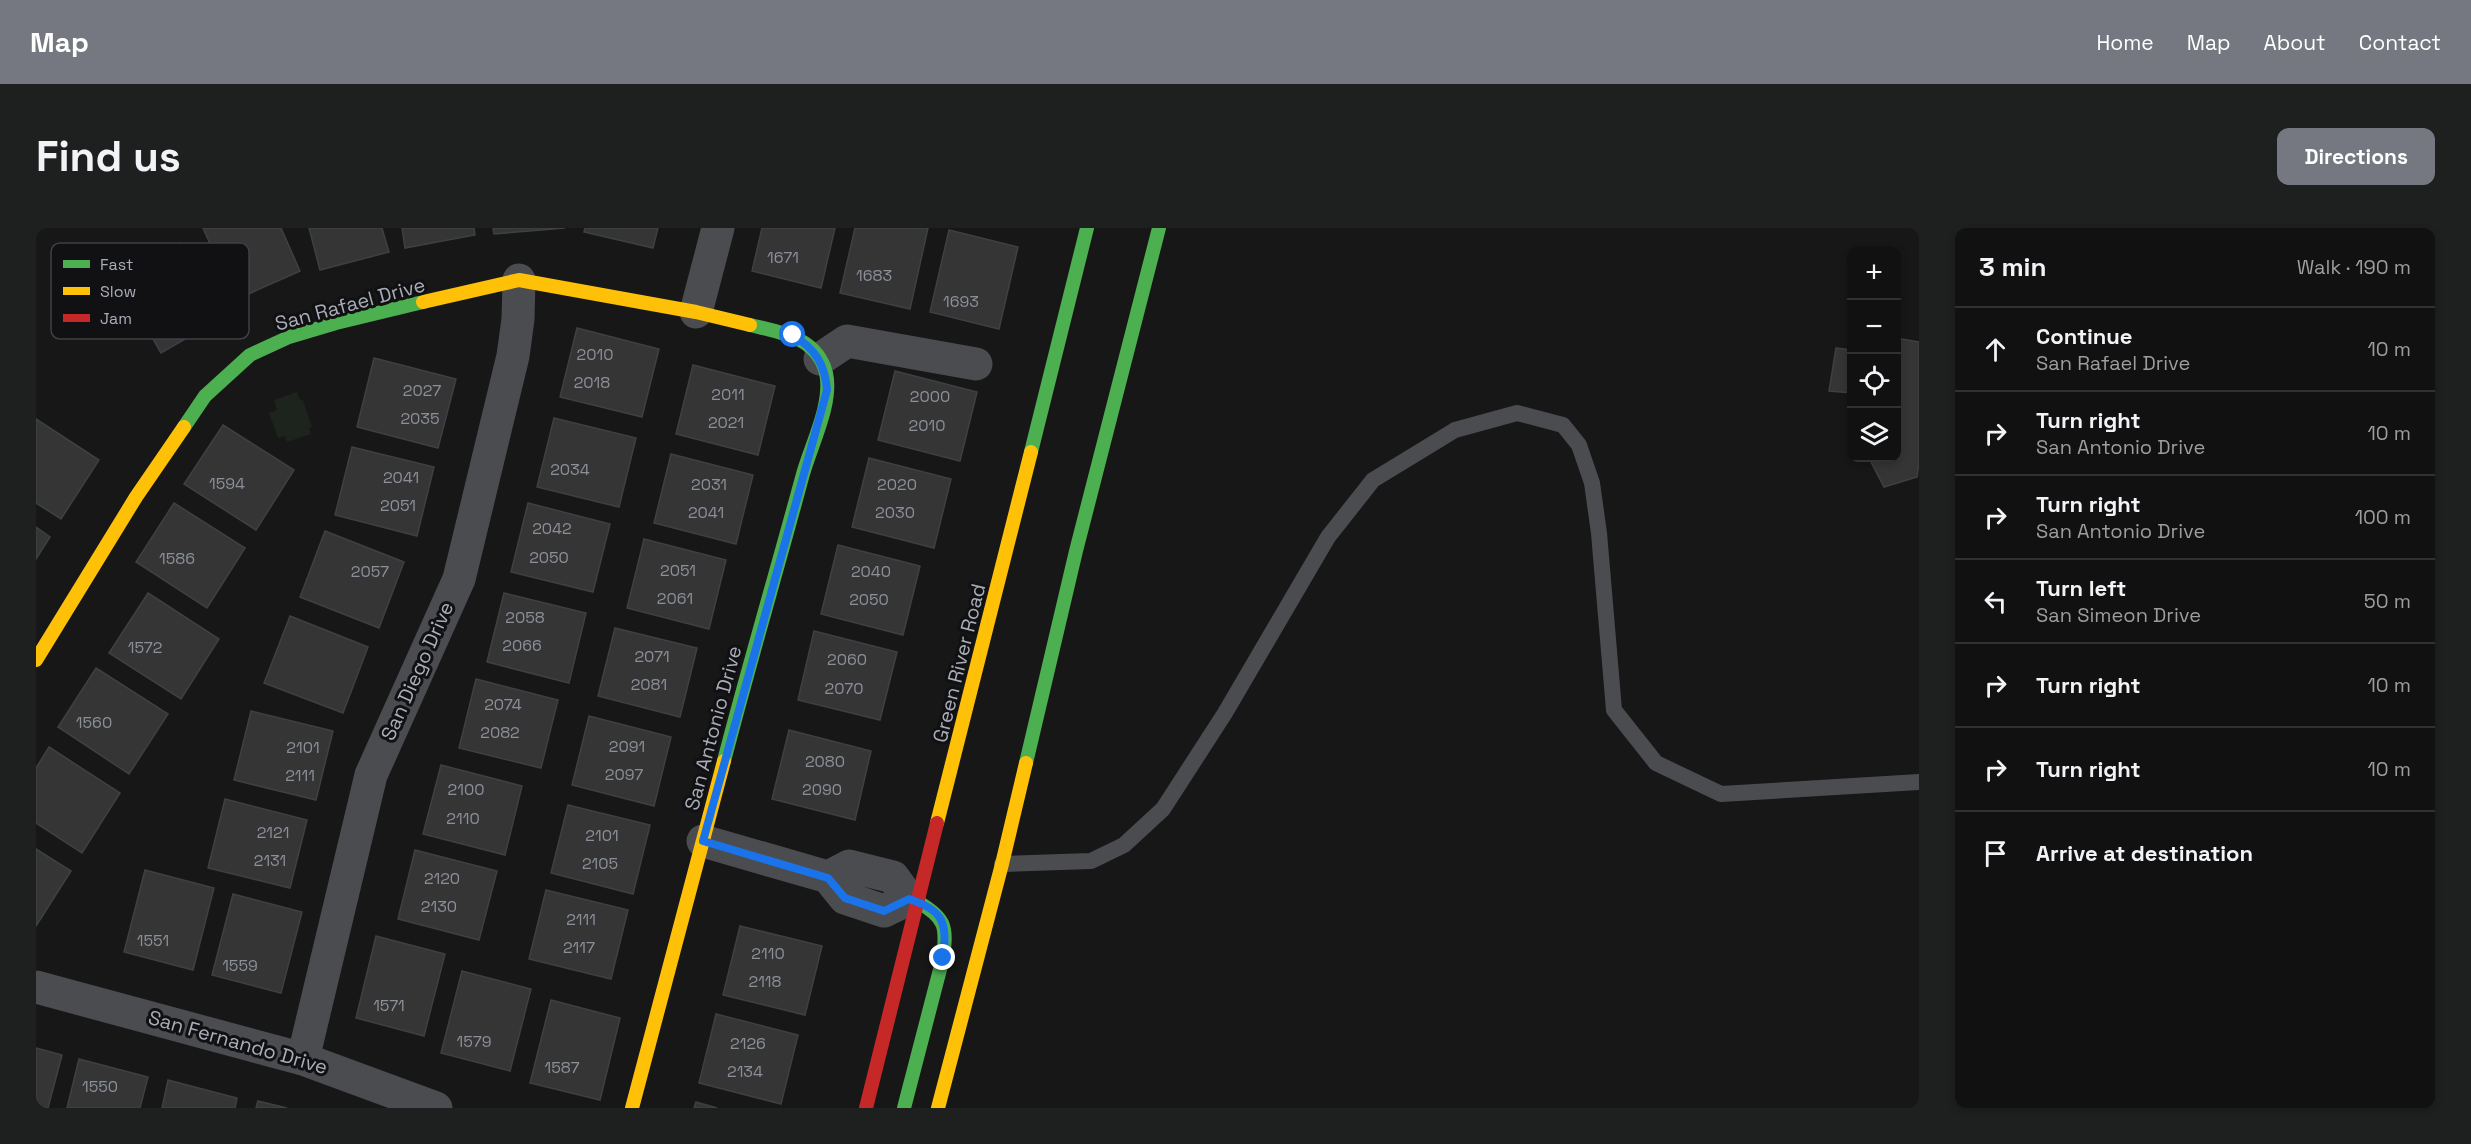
<!DOCTYPE html>
<meta charset="utf-8">
<style>
body{margin:0;font-family:"Space Grotesk",sans-serif;background:#1e1f1f;color:#f1f3f6}
.controls{position:absolute;right:18px;top:18px;display:grid;overflow:hidden;border-radius:12px;box-shadow:0 3px 9px #0003}
.controls button{width:54px;height:54px;display:grid;place-items:center;padding:0;border:0;border-bottom:2px solid #303131;background:#111;color:#f1f3f6;font:30px sans-serif}
.stop{position:absolute;width:18px;height:18px;margin:-14px;border:4px solid #1a73e8;border-radius:50%;background:#fff}
.stop.end{background:#1a73e8;border-color:#fff;box-shadow:0 2px 6px #0008}
.list{margin:0;padding:0;list-style:none}
h2{display:flex;justify-content:space-between;align-items:center;height:78px;margin:0;padding:0 24px;font-size:26px}
h2 small{font-size:20px;font-weight:400;color:#9c9d9f}
.list li{display:grid;grid-template-columns:39px 1fr auto;gap:18px;align-items:center;box-sizing:border-box;height:84px;padding:0 24px;border-top:2px solid #303131}
.list b{display:block;font-size:22px;white-space:nowrap}
.list p{margin:0;font-size:20px;white-space:nowrap;color:#9c9d9f}
.list em{font-size:20px;font-style:normal;color:#9c9d9f}
.icon{flex:none;width:33px;height:33px;fill:none;stroke:currentColor;stroke-width:2;stroke-linecap:round;stroke-linejoin:round}
.map{position:relative;flex:none;width:1883px;height:880px;overflow:hidden;border-radius:12px}
header{display:flex;align-items:center;gap:36px;box-sizing:border-box;height:84px;padding:0 30px;background:#757880;color:#fff}
header strong{font-size:28px}
nav{display:flex;gap:33px;margin-inline-start:auto;font-size:21px}
.intro{display:flex;align-items:center;justify-content:space-between;box-sizing:border-box;height:144px;padding:0 36px}
h1{margin:0;font-size:42px}
.button{padding:15px 27px;border-radius:12px;background:#757880;color:#fff;font-size:21px;font-weight:700}
main{display:flex;gap:36px;padding:0 36px}
aside{flex:1;background:#111;border-radius:12px;box-shadow:0 3px 9px #0003}
.map>svg:first-child{display:block}
.green{fill:#1d241e}
.building{fill:#353536;stroke:#3f4043;stroke-width:1.5}
.lines{fill:none;stroke-linecap:round;stroke-linejoin:round}
.lane{stroke:#4b4c50;stroke-width:16}
.street{stroke:#4b4c50;stroke-width:33}
.fast{stroke:#4caf50;stroke-width:14}
.slow{stroke:#ffc107;stroke-width:14}
.jam{stroke:#c62828;stroke-width:14}
.route{stroke:#1a73e8;stroke-width:8}
.labels{text-anchor:middle;stroke-width:6;stroke-linejoin:round;paint-order:stroke}
.number-label{font-size:16px;fill:#8b8f98}
.street-label{font-size:20px;fill:#a8adb8;stroke:#111113}
.key{fill:#111113;stroke:#3e4045;stroke-width:1.5}
.key-label{font-size:16px;fill:#a8adb8}
</style>
<header>
<strong>Map</strong>
<nav><a>Home</a><a>Map</a><a>About</a><a>Contact</a></nav>
</header>
<div class="intro"><h1>Find us</h1><a class="button">Directions</a></div>
<main>
<div class="map">
<svg width="1883" height="880" viewBox="0 0 1883 880">
<rect width="100%" height="100%" fill="#171717"/>
<path class="green" d="M261 164 264 172H267L276 199 273 200 275 206 251 214 249 208 242 210 233 185 241 182 238 172Z"/>
<g class="building">
<path d="M167 0H245L264 43 199 72Z"/>
<path d="M273 0H346L353 24 284 42Z"/>
<path d="M366 0H438L439 7 369 20Z"/>
<path d="M457 0H529L458 6Z"/>
<path d="M549 0H622L617 20 548 4Z"/>
<path d="M726 0H799L785 60 716 43Z"/>
<path d="M819 0H892L874 81 804 65Z"/>
<path d="M913 2 982 19 963 101 894 84Z"/>
<path d="M144 15 187 89 125 125 83 51Z"/>
<path d="M541 100 623 121 606 189 524 169Z"/>
<path d="M1860 110 1883 114V234L1881 249 1848 259 1833 230H1860Z"/>
<path d="M1800 120 1816 122V165L1793 163Z"/>
<path d="M338 130 420 151 402 220 321 199Z"/>
<path d="M657 137 739 158 722 227 640 206Z"/>
<path d="M859 143 941 164 924 233 842 212Z"/>
<path d="M518 190 600 210 583 279 501 259Z"/>
<path d="M0 191 63 232 25 291 0 275Z"/>
<path d="M187 197 258 242 220 302 148 256Z"/>
<path d="M316 219 398 239 381 308 299 287Z"/>
<path d="M635 226 717 247 700 316 618 295Z"/>
<path d="M833 230 915 251 898 320 816 299Z"/>
<path d="M138 275 209 320 171 380 100 334Z"/>
<path d="M492 275 574 296 557 364 475 344Z"/>
<path d="M0 299 14 309 0 331Z"/>
<path d="M289 303 368 334 343 400 264 369Z"/>
<path d="M608 311 690 332 673 401 591 380Z"/>
<path d="M802 317 884 338 867 407 785 386Z"/>
<path d="M112 365 183 411 145 471 73 425Z"/>
<path d="M468 365 550 385 533 455 451 434Z"/>
<path d="M254 388 332 419 307 485 228 455Z"/>
<path d="M579 400 661 420 644 489 562 468Z"/>
<path d="M778 403 861 424 844 492 762 472Z"/>
<path d="M60 440 132 486 93 546 22 499Z"/>
<path d="M440 451 522 472 505 540 423 520Z"/>
<path d="M215 483 297 503 280 572 198 552Z"/>
<path d="M553 488 635 509 618 578 536 557Z"/>
<path d="M753 502 835 523 819 592 736 571Z"/>
<path d="M13 519 84 565 46 625 0 595V540Z"/>
<path d="M405 537 486 558 469 627 387 606Z"/>
<path d="M189 571 271 592 254 660 172 640Z"/>
<path d="M532 577 614 597 597 666 515 645Z"/>
<path d="M0 621 35 643 0 698Z"/>
<path d="M379 622 461 643 443 712 362 691Z"/>
<path d="M109 642 178 660 157 742 88 724Z"/>
<path d="M510 662 592 682 575 751 493 731Z"/>
<path d="M197 666 266 684 245 765 176 747Z"/>
<path d="M704 698 786 718 769 787 687 767Z"/>
<path d="M340 708 409 726 388 808 320 790Z"/>
<path d="M426 743 495 761 474 843 405 825Z"/>
<path d="M515 772 584 790 564 872 494 855Z"/>
<path d="M680 786 762 807 745 876 663 855Z"/>
<path d="M0 820 26 827 12 880H0Z"/>
<path d="M43 831 112 849 104 880H31Z"/>
<path d="M132 852 201 870 199 880H126Z"/>
<path d="M222 873 251 880H220Z"/>
<path d="M660 874 681 880H658Z"/>
</g>
<g class="lines">
<path class="lane" d="M966 636 1055 633 1088 617 1127 581 1189 485 1292 309 1337 252 1419 202 1481 185 1527 197 1543 217 1556 255 1563 305 1578 482 1620 535 1685 566 1883 554"/>
<g class="street">
<path d="M660 84 682 0"/>
<path d="M784 131 811 113 940 136"/>
<path d="M667 613 792 649 809 670 848 683 873 671 857 649 813 638 792 649"/>
<path d="M0 759 267 831 400 880"/>
<path d="M267 831 335 547 423 351 477 128 482 91 483 52"/>
</g>
<g class="fast">
<path d="M148 199 169 168 214 127 253 109 300 95 387 74"/>
<path d="M995 224 1051 0"/>
<path d="M688 533C713 437 741 342 767 246 775 217 797 175 790 145 781 109 744 104 714 97"/>
<path d="M990 535 1040 323 1123 0"/>
<path d="M868 880 907 730C911 699 910 690 882 674"/>
</g>
<g class="slow">
<path d="M387 74 483 52 660 84 714 97"/>
<path d="M0 432 100 269 148 199"/>
<path d="M901 595 995 224"/>
<path d="M596 880 688 533"/>
<path d="M902 880 966 636 990 535"/>
</g>
<path class="jam" d="M830 880 901 595"/>
</g>
<g class="lines">
<path class="route" d="M757 107C779 121 789 136 791 162L667 613 792 650 809 670 848 683 873 671C908 682 912 696 907 730"/>
</g>
<g class="labels">
<g class="number-label">
<text x="747" y="35">1671</text>
<text x="838" y="53">1683</text>
<text x="925" y="79">1693</text>
<text x="559" y="132">2010</text>
<text x="556" y="160">2018</text>
<text x="386" y="168">2027</text>
<text x="692" y="172">2011</text>
<text x="894" y="174">2000</text>
<text x="384" y="196">2035</text>
<text x="690" y="200">2021</text>
<text x="891" y="203">2010</text>
<text x="534" y="247">2034</text>
<text x="365" y="255">2041</text>
<text x="191" y="261">1594</text>
<text x="673" y="262">2031</text>
<text x="861" y="262">2020</text>
<text x="362" y="283">2051</text>
<text x="670" y="290">2041</text>
<text x="859" y="290">2030</text>
<text x="516" y="306">2042</text>
<text x="513" y="335">2050</text>
<text x="141" y="336">1586</text>
<text x="642" y="348">2051</text>
<text x="334" y="349">2057</text>
<text x="835" y="349">2040</text>
<text x="639" y="376">2061</text>
<text x="833" y="377">2050</text>
<text x="489" y="395">2058</text>
<text x="486" y="423">2066</text>
<text x="109" y="425">1572</text>
<text x="616" y="434">2071</text>
<text x="811" y="437">2060</text>
<text x="613" y="462">2081</text>
<text x="808" y="466">2070</text>
<text x="467" y="482">2074</text>
<text x="58" y="500">1560</text>
<text x="464" y="510">2082</text>
<text x="591" y="524">2091</text>
<text x="267" y="525">2101</text>
<text x="789" y="539">2080</text>
<text x="588" y="552">2097</text>
<text x="264" y="553">2111</text>
<text x="430" y="567">2100</text>
<text x="786" y="567">2090</text>
<text x="427" y="596">2110</text>
<text x="237" y="610">2121</text>
<text x="566" y="613">2101</text>
<text x="234" y="638">2131</text>
<text x="564" y="641">2105</text>
<text x="406" y="656">2120</text>
<text x="403" y="684">2130</text>
<text x="545" y="697">2111</text>
<text x="117" y="718">1551</text>
<text x="543" y="725">2117</text>
<text x="732" y="731">2110</text>
<text x="204" y="743">1559</text>
<text x="729" y="759">2118</text>
<text x="353" y="783">1571</text>
<text x="438" y="819">1579</text>
<text x="712" y="821">2126</text>
<text x="526" y="845">1587</text>
<text x="709" y="849">2134</text>
<text x="64" y="864">1550</text>
</g>
<g class="street-label">
<text transform="translate(314 76) rotate(-15)" y="7">San Rafael Drive</text>
<text transform="translate(923 435) rotate(-76)" y="7">Green River Road</text>
<text transform="translate(381 443) rotate(-66)" y="7">San Diego Drive</text>
<text transform="translate(677 500) rotate(-75)" y="7">San Antonio Drive</text>
<text transform="translate(202 814) rotate(16)" y="7">San Fernando Drive</text>
</g>
</g>
<rect x="15" y="15" width="198" height="96" rx="9" class="key"/>
<rect x="27" y="32" width="27" height="8" fill="#4caf50"/>
<rect x="27" y="59" width="27" height="8" fill="#ffc107"/>
<rect x="27" y="86" width="27" height="8" fill="#c62828"/>
<g class="key-label">
<text x="64" y="42">Fast</text>
<text x="64" y="69">Slow</text>
<text x="64" y="96">Jam</text>
</g>
</svg>
<div class="controls">
<button>+</button>
<button>−</button>
<button><svg class="icon" aria-label="locate" viewBox="0 0 24 24"><circle cx="12" cy="12" r="6"/><path d="M12 2v4M12 18v4M2 12h4M18 12h4"/></svg></button>
<button><svg class="icon" aria-label="layers" viewBox="0 0 24 24"><path d="M12 4l9 5-9 5-9-5zM3 14l9 5 9-5"/></svg></button>
</div>
<div class="stop" style="left:757px;top:107px"></div>
<div class="stop end" style="left:907px;top:730px"></div>
</div>
<aside>
<h2>3 min<small>Walk · 190 m</small></h2>
<ul class="list">
<li><svg class="icon" aria-label="ahead" viewBox="0 0 24 24"><path d="M12 20V5M6 11l6-6 6 6"/></svg><div><b>Continue</b><p>San Rafael Drive</p></div><em>10 m</em></li>
<li><svg class="icon" aria-label="right" viewBox="0 0 24 24"><path d="M7 20v-9h11M14 6l5 5-5 5"/></svg><div><b>Turn right</b><p>San Antonio Drive</p></div><em>10 m</em></li>
<li><svg class="icon" aria-label="right" viewBox="0 0 24 24"><path d="M7 20v-9h11M14 6l5 5-5 5"/></svg><div><b>Turn right</b><p>San Antonio Drive</p></div><em>100 m</em></li>
<li><svg class="icon" aria-label="left" viewBox="0 0 24 24"><path d="M17 20v-9H6M10 6l-5 5 5 5"/></svg><div><b>Turn left</b><p>San Simeon Drive</p></div><em>50 m</em></li>
<li><svg class="icon" aria-label="right" viewBox="0 0 24 24"><path d="M7 20v-9h11M14 6l5 5-5 5"/></svg><div><b>Turn right</b></div><em>10 m</em></li>
<li><svg class="icon" aria-label="right" viewBox="0 0 24 24"><path d="M7 20v-9h11M14 6l5 5-5 5"/></svg><div><b>Turn right</b></div><em>10 m</em></li>
<li><svg class="icon" aria-label="arrive" viewBox="0 0 24 24"><path d="M6 21V4h12l-3 4 3 4H6"/></svg><div><b>Arrive at destination</b></div></li>
</ul>
</aside>
</main>
